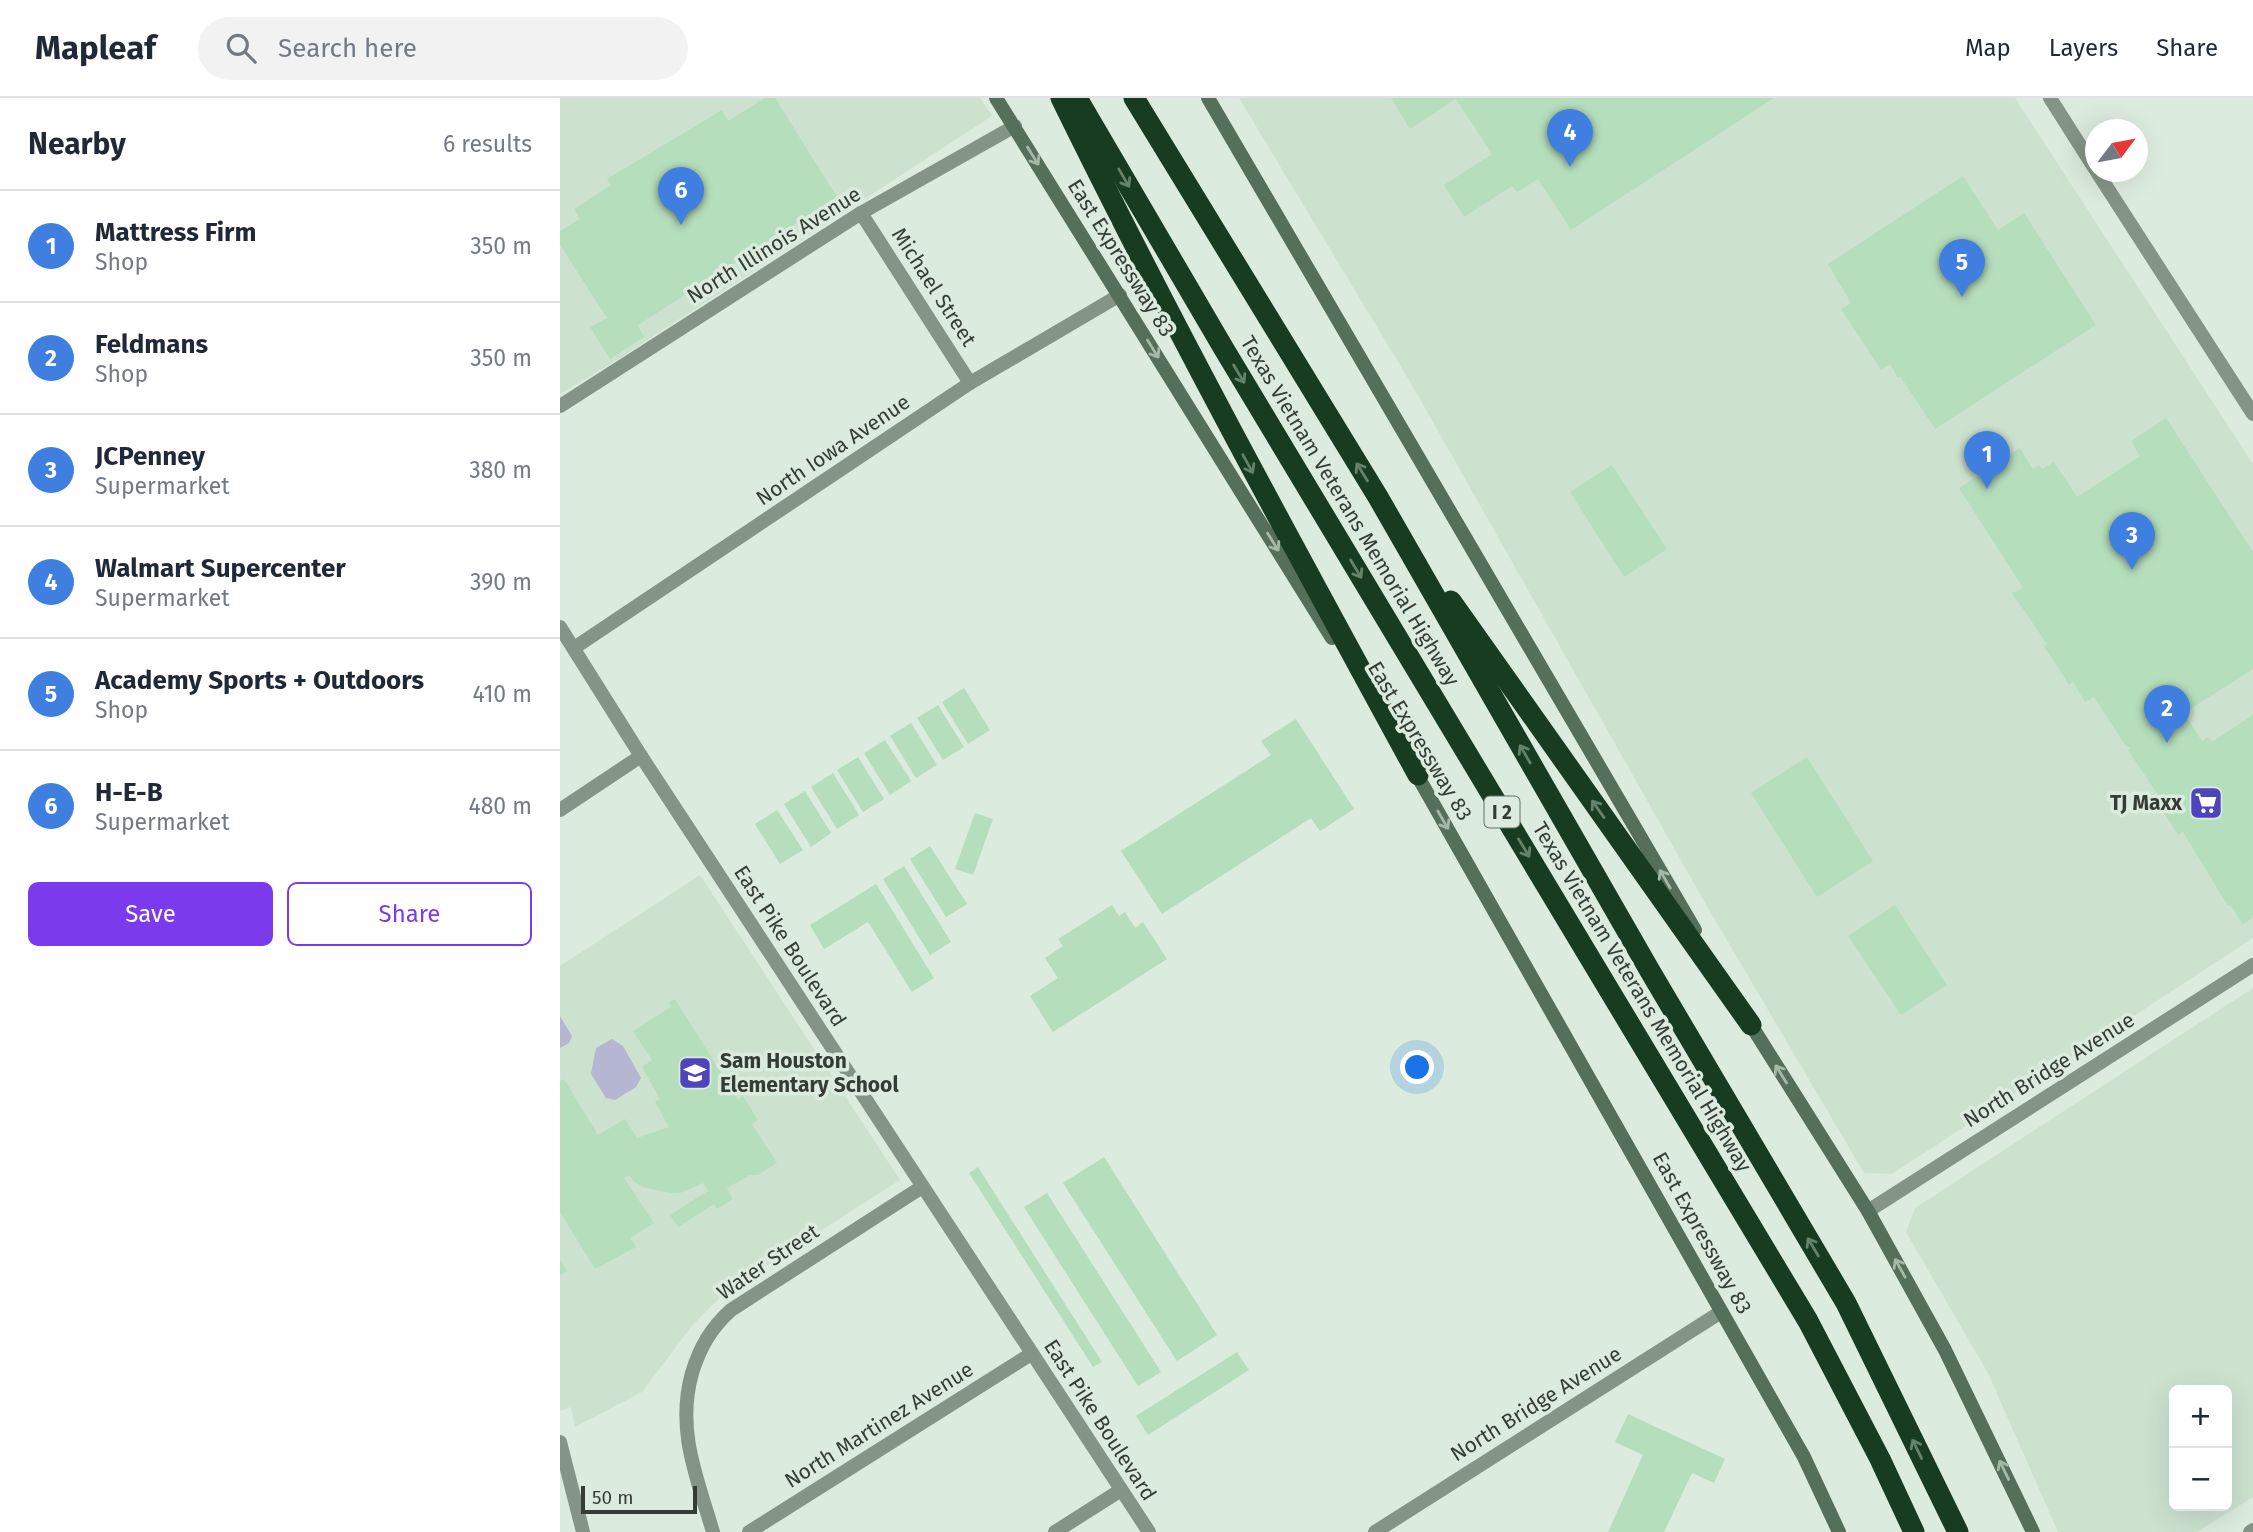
<!DOCTYPE html>
<meta charset="utf-8">
<style>
body{margin:0;font-family:"Fira Sans",sans-serif;background:#f2f2f3;color:#1f2937}
.controls{position:absolute;right:21px;bottom:21px;display:grid;overflow:hidden;border-radius:10px;box-shadow:0 7px 28px #0002}
.controls button{width:63px;height:63px;display:grid;place-items:center;padding:0;border:0;border-bottom:2px solid #e0e1e3;background:#fff;color:#1f2937;font:35px sans-serif}
.compass{position:absolute;left:1525px;top:21px;width:63px;height:63px;border-radius:50%;background:#fff;box-shadow:0 7px 28px #0002;rotate:58deg}
.scale{position:absolute;left:21px;bottom:18px;width:116px;box-sizing:border-box;padding-left:7px;border:4px solid #353c36;border-top:0;font-size:19px;line-height:24px;white-space:nowrap;color:#353c36;-webkit-text-stroke:5px #dbebdd;paint-order:stroke}
.you{position:absolute;left:858px;top:970px;width:24px;height:24px;margin:-18px;border:5px solid #fff;border-radius:50%;background:#1a73e8;box-shadow:0 0 0 10px #1a73e833}
.badge{display:grid;place-items:center;width:46px;height:46px;border-radius:50%;background:#7c3aed;color:#fff;font-size:23px;font-weight:700}
.pin{position:absolute;translate:-50% -58px;filter:drop-shadow(0 2px 4px #0008)}
.pin::after{content:'';position:absolute;top:37px;width:24px;height:21px;background:inherit;clip-path:polygon(0 0,100% 0,50% 100%)}
.list{margin:0;padding:0;list-style:none}
h2{display:flex;justify-content:space-between;align-items:center;height:91px;margin:0;padding:0 28px;font-size:30px}
h2 small{font-size:23px;font-weight:400;color:#747a83}
.list li{display:grid;grid-template-columns:46px 1fr auto;gap:21px;align-items:center;box-sizing:border-box;height:112px;padding:0 28px;border-top:2px solid #e0e1e3}
.list b{display:block;font-size:26px;white-space:nowrap}
.list p{margin:0;font-size:23px;white-space:nowrap;color:#747a83}
.list em{font-size:23px;font-style:normal;color:#747a83}
.actions{display:flex;gap:14px;padding:21px 28px}
.actions a{flex:1;padding:16px 0;border:2px solid #7c3aed;border-radius:10px;text-align:center;font-size:24px;color:#7c3aed}
.actions .main{background:#7c3aed;color:#fff}
.icon{flex:none;width:38px;height:38px;fill:none;stroke:currentColor;stroke-width:2;stroke-linecap:round;stroke-linejoin:round}
.map{position:relative;flex:none;width:1693px;height:1434px;overflow:hidden}
header{display:flex;align-items:center;gap:42px;box-sizing:border-box;height:98px;padding:0 35px;background:#fff;border-bottom:2px solid #e0e1e3}
header strong{font-size:33px}
nav{display:flex;gap:38px;margin-inline-start:auto;font-size:24px}
.search{width:490px;height:63px;background:#f2f2f3;display:flex;align-items:center;gap:18px;box-sizing:border-box;padding:0 24px;border-radius:38px;color:#747a83;font-size:26px}
main{display:flex}
aside{flex:1;background:#fff}
.map>svg:first-child{display:block}
.built{fill:#cce2cf;fill-rule:evenodd}
.green{fill:#b4b6d2}
.building{fill:#b5debc}
.lines{fill:none;stroke-linecap:round;stroke-linejoin:round}
.minor{stroke:#849587;stroke-width:14}
.tertiary{stroke:#849587;stroke-width:14}
.secondary{stroke:#566f5a;stroke-width:14}
.motorway{stroke:#173c21;stroke-width:21}
.oneway{stroke:#a6b9a9}
.oneway2{stroke:#65826c}
.labels{text-anchor:middle;stroke-width:7;stroke-linejoin:round;paint-order:stroke}
.shield{fill:#dbebdd;stroke:#677068;stroke-width:2}
.shield-label{font-size:19px;font-weight:bold;fill:#353c36}
.street-label{font-size:21px;fill:#353c36;stroke:#dbebdd}
.poi-label{font-size:21px;font-weight:bold;fill:#353c36;stroke:#dbebdd;text-anchor:end}
</style>
<header>
<strong>Mapleaf</strong>
<div class="search"><svg class="icon" aria-label="search" viewBox="0 0 24 24"><circle cx="10" cy="10" r="6"/><path d="M15 15l6 6"/></svg>Search here</div>
<nav><a>Map</a><a>Layers</a><a>Share</a></nav>
</header>
<main>
<aside>
<h2>Nearby<small>6 results</small></h2>
<ul class="list">
<li><span class="badge" style="background:#3f7fe0">1</span><div><b>Mattress Firm</b><p>Shop</p></div><em>350 m</em></li>
<li><span class="badge" style="background:#3f7fe0">2</span><div><b>Feldmans</b><p>Shop</p></div><em>350 m</em></li>
<li><span class="badge" style="background:#3f7fe0">3</span><div><b>JCPenney</b><p>Supermarket</p></div><em>380 m</em></li>
<li><span class="badge" style="background:#3f7fe0">4</span><div><b>Walmart Supercenter</b><p>Supermarket</p></div><em>390 m</em></li>
<li><span class="badge" style="background:#3f7fe0">5</span><div><b>Academy Sports + Outdoors</b><p>Shop</p></div><em>410 m</em></li>
<li><span class="badge" style="background:#3f7fe0">6</span><div><b>H-E-B</b><p>Supermarket</p></div><em>480 m</em></li>
</ul>
<div class="actions"><a class="main">Save</a><a>Share</a></div>
</aside>
<div class="map">
<svg width="1693" height="1434" viewBox="0 0 1693 1434">
<rect width="100%" height="100%" fill="#dbebdd"/>
<g class="built">
<path d="M0 0H420L432 18 49 267 0 296Z"/>
<path d="M679 0H1455L1693 366V840L1332 1076 1304 1075 1144 803 852 287Z"/>
<path d="M140 777 340 1082 165 1194 131 1229 82 1294 15 1329 11 1309 0 1313V868Z"/>
<path d="M1693 890V1399L1637 1434H1498L1428 1275 1346 1134 1355 1110ZM1667 1292V1408H1614V1292Z"/>
</g>
<g class="green">
<path d="M0 918 12 938 9 945 0 950Z"/>
<path d="M52 941 63 948 81 980 76 989 55 1002 46 1000 31 976 36 950Z"/>
</g>
<g class="building">
<path d="M205 0H215L277 99 78 227 84 239 50 261 30 229 47 220 0 147V133L20 121 14 111 51 87 47 81 162 12 168 23Z"/>
<path d="M831 0H1214L1011 132 978 81 957 94 952 88 904 119 884 87 932 56 896 1 850 31Z"/>
<path d="M1403 78 1438 132 1464 115 1536 227 1375 331 1340 278 1338 280 1330 266 1321 272 1281 211 1291 205 1268 166Z"/>
<path d="M1606 320 1693 454V571L1624 615 1642 643 1648 639 1652 644 1693 617V820L1683 826 1670 807 1668 808 1623 734 1618 737 1596 703 1600 700 1568 652 1570 650 1565 647 1534 599 1525 604 1513 584 1509 587 1484 548 1487 546 1452 495 1463 490 1399 390 1460 350 1473 371 1479 367 1482 371 1494 364 1517 399 1580 358 1571 343Z"/>
<path d="M1052 367 1107 451 1064 479 1010 394Z"/>
<path d="M404 590 430 632 408 646 382 604Z"/>
<path d="M378 607 404 649 383 662 357 620Z"/>
<path d="M736 621 794 711 760 733 751 720 602 816 561 753 711 657 701 643Z"/>
<path d="M351 625 377 667 356 680 330 638Z"/>
<path d="M325 642 351 683 330 697 304 655Z"/>
<path d="M298 659 324 701 303 714 277 672Z"/>
<path d="M1247 659 1313 763 1257 799 1191 695Z"/>
<path d="M273 675 299 717 277 731 251 689Z"/>
<path d="M245 693 271 735 251 749 224 706Z"/>
<path d="M217 712 243 752 220 766 195 726Z"/>
<path d="M415 715 433 721 413 777 395 771Z"/>
<path d="M370 748 407 806 386 819 350 761Z"/>
<path d="M344 768 391 844 370 857 323 781Z"/>
<path d="M316 786 374 880 352 894 308 824 264 851 250 827Z"/>
<path d="M552 807 559 818 565 814 575 830 583 824 607 861 493 934 470 898 498 880 485 860 503 848 498 841Z"/>
<path d="M1335 807 1387 887 1341 917 1288 838Z"/>
<path d="M115 901 178 1002 183 998 198 1022 192 1026 217 1065 198 1077H190L167 1090 173 1101 157 1111 154 1106 118 1129 110 1117 148 1093 143 1085 120 1095H110L85 1090 74 1084 69 1077 64 1080 94 1125 70 1140 76 1149 35 1171 0 1114V983L4 981 38 1037 65 1021 77 1040 109 1029 95 1004 100 1001 82 969 92 962 73 933 111 909 109 904Z"/>
<path d="M544 1059 657 1237 617 1263 503 1085Z"/>
<path d="M418 1069 542 1264 533 1269 409 1075Z"/>
<path d="M487 1095 601 1274 578 1288 464 1109Z"/>
<path d="M0 1162 7 1173 0 1177Z"/>
<path d="M677 1254 689 1272 588 1337 576 1318Z"/>
<path d="M1068 1316 1165 1361 1154 1385 1132 1375 1104 1434H1048L1083 1357 1055 1344Z"/>
</g>
<g class="lines">
<g class="minor">
<path d="M301 115 410 285"/>
<path d="M0 308 301 115 455 28"/>
<path d="M14 550 410 285 560 197"/>
<path d="M0 712 81 658"/>
<path d="M0 1344 23 1434"/>
<path d="M153 1434C137 1380 116 1332 132 1275 140 1249 151 1230 171 1212L362 1089"/>
<path d="M189 1434 471 1256"/>
<path d="M495 1434 561 1392"/>
</g>
<g class="tertiary">
<path d="M1490 0 1535 71"/>
<path d="M1537 74 1693 316"/>
<path d="M0 529 81 658 589 1434"/>
<path d="M1308 1113 1693 867"/>
<path d="M815 1434 1161 1214"/>
<path d="M1690 1434 1693 1432"/>
</g>
<g class="secondary">
<path d="M436 0 772 540"/>
<path d="M648 0 1135 832"/>
<path d="M853 670 1244 1359 1279 1434"/>
<path d="M1186 919 1308 1113 1385 1252 1473 1434"/>
</g>
<g class="motorway">
<path d="M501 0C613 229 736 453 858 677"/>
<path d="M517 0 664 251 1248 1223 1320 1361 1354 1434"/>
<path d="M574 0 818 399 1090 873 1286 1205 1398 1434"/>
<path d="M891 503 1191 927"/>
</g>
</g>
<defs><path id="oneway-shaft" d="M-6 0H5M1.5-3L5.5 0L1.5 3" fill="none" stroke-width="1.6" stroke-linecap="round" stroke-linejoin="round" transform="scale(1.75)"/></defs>
<g class="oneway">
<use href="#oneway-shaft" transform="translate(473 58) rotate(58)"/>
<use href="#oneway-shaft" transform="translate(593 251) rotate(58)"/>
<use href="#oneway-shaft" transform="translate(713 444) rotate(58)"/>
<use href="#oneway-shaft" transform="translate(883 722) rotate(60)"/>
<use href="#oneway-shaft" transform="translate(1105 781) rotate(-120)"/>
<use href="#oneway-shaft" transform="translate(1221 976) rotate(-122)"/>
<use href="#oneway-shaft" transform="translate(1340 1170) rotate(-119)"/>
<use href="#oneway-shaft" transform="translate(1444 1372) rotate(-116)"/>
</g>
<g class="oneway2">
<use href="#oneway-shaft" transform="translate(564 80) rotate(60)"/>
<use href="#oneway-shaft" transform="translate(679 276) rotate(59)"/>
<use href="#oneway-shaft" transform="translate(688 366) rotate(61)"/>
<use href="#oneway-shaft" transform="translate(802 374) rotate(-122)"/>
<use href="#oneway-shaft" transform="translate(796 471) rotate(59)"/>
<use href="#oneway-shaft" transform="translate(965 656) rotate(-120)"/>
<use href="#oneway-shaft" transform="translate(1038 711) rotate(-125)"/>
<use href="#oneway-shaft" transform="translate(964 750) rotate(59)"/>
<use href="#oneway-shaft" transform="translate(1253 1149) rotate(-121)"/>
<use href="#oneway-shaft" transform="translate(1357 1351) rotate(-116)"/>
</g>
<defs>
<symbol id="supermarket-square" viewBox="-11 -11 22 22"><rect x="-9" y="-9" width="18" height="18" rx="4" fill="#4e44bb" stroke="#dbebdd"/><path d="M-6-5.5h2.5l.6 2H6L4.5 2H-2.5L-4.4-4H-6ZM-1.5 3.2a1.3 1.3 0 1 0 .1 0ZM3 3.2a1.3 1.3 0 1 0 .1 0Z" fill="#fff"/></symbol>
<symbol id="school-square" viewBox="-11 -11 22 22"><rect x="-9" y="-9" width="18" height="18" rx="4" fill="#4e44bb" stroke="#dbebdd"/><path d="M0-5L7-2L0 1L-7-2ZM-4 1L0 2.5L4 1V4Q0 6-4 4Z" fill="#fff"/></symbol>
</defs>
<g fill-rule="evenodd">
<use href="#supermarket-square" x="1627" y="686" width="38" height="38"/>
<use href="#school-square" x="116" y="956" width="38" height="38"/>
</g>
<g class="labels">
<rect class="shield" x="924.5" y="698.5" width="35" height="31" rx="5"/>
<g class="shield-label">
<text x="942" y="721">I 2</text>
</g>
<g class="street-label">
<text transform="translate(214 147) rotate(-32)" y="7">North Illinois Avenue</text>
<text transform="translate(561 160) rotate(58)" y="7">East Expressway 83</text>
<text transform="translate(374 189) rotate(57)" y="7">Michael Street</text>
<text transform="translate(273 352) rotate(-34)" y="7">North Iowa Avenue</text>
<text transform="translate(790 413) rotate(59)" y="7">Texas Vietnam Veterans Memorial Highway</text>
<text transform="translate(860 643) rotate(59)" y="7">East Expressway 83</text>
<text transform="translate(230 848) rotate(57)" y="7">East Pike Boulevard</text>
<text transform="translate(1082 899) rotate(59)" y="7">Texas Vietnam Veterans Memorial Highway</text>
<text transform="translate(1489 972) rotate(-32)" y="7">North Bridge Avenue</text>
<text transform="translate(1142 1135) rotate(61)" y="7">East Expressway 83</text>
<text transform="translate(208 1164) rotate(-34)" y="7">Water Street</text>
<text transform="translate(976 1306) rotate(-32)" y="7">North Bridge Avenue</text>
<text transform="translate(540 1322) rotate(57)" y="7">East Pike Boulevard</text>
<text transform="translate(319 1327) rotate(-32)" y="7">North Martinez Avenue</text>
</g>
<g class="poi-label">
<text x="1622" y="712">TJ Maxx</text>
<text x="160" y="970" text-anchor="start">Sam Houston<tspan x="160" dy="24">Elementary School</tspan></text>
</g>
</g>
</svg>
<div class="controls">
<button>+</button>
<button>−</button>
</div>
<svg class="compass" viewBox="-18 -18 36 36"><path d="M0-13l5 13h-10z" fill="#e53935"/><path d="M0 13l5-13h-10z" fill="#747a83"/></svg>
<div class="scale">50 m</div>
<div class="you"></div>
<div class="pin badge" style="left:1427px;top:391px;background:#3f7fe0">1</div>
<div class="pin badge" style="left:1607px;top:645px;background:#3f7fe0">2</div>
<div class="pin badge" style="left:1572px;top:472px;background:#3f7fe0">3</div>
<div class="pin badge" style="left:1010px;top:69px;background:#3f7fe0">4</div>
<div class="pin badge" style="left:1402px;top:199px;background:#3f7fe0">5</div>
<div class="pin badge" style="left:121px;top:127px;background:#3f7fe0">6</div>
</div>
</main>
